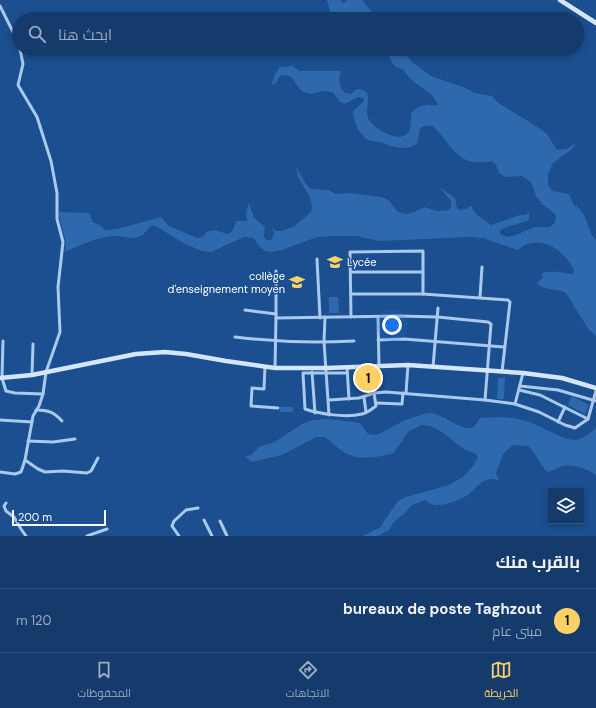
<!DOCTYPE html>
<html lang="ar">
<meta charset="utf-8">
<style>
body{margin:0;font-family:"DM Sans",Cairo,sans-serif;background:#1d4271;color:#f1f3f6;direction:rtl}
.controls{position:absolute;right:12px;bottom:12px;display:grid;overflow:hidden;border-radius:0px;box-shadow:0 2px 6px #0003}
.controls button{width:36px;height:36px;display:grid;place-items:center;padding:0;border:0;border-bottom:1px solid #33557e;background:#143b6b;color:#f1f3f6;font:20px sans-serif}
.scale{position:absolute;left:12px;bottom:10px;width:94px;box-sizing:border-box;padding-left:4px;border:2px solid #fff;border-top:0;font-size:11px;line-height:14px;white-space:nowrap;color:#fff;-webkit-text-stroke:3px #1b4f8f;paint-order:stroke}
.you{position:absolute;left:392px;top:325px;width:14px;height:14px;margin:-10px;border:3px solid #fff;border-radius:50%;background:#1a73e8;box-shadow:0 0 0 6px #1a73e833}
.badge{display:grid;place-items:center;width:26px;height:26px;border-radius:50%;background:#ffd166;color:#111;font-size:13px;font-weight:700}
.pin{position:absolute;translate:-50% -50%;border:2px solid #fff;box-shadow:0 1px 4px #0006}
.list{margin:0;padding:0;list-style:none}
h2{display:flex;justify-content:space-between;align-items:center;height:52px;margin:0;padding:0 16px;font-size:17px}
h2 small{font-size:13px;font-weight:400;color:#9dadc1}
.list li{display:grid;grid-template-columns:26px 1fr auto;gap:12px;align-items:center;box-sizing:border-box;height:64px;padding:0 16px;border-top:1px solid #33557e}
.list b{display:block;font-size:15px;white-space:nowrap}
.list p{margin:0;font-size:13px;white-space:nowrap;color:#9dadc1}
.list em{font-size:13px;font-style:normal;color:#9dadc1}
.icon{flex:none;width:22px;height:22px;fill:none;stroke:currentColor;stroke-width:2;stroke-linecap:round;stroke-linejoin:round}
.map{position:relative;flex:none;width:596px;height:536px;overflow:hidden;direction:ltr}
.search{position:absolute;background:#143b6b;box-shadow:0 2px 6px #0003;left:12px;right:12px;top:12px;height:44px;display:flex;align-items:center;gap:10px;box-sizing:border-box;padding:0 14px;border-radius:22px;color:#9dadc1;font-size:15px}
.sheet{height:116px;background:#143b6b}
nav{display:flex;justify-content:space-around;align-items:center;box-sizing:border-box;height:56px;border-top:1px solid #33557e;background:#143b6b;font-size:11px;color:#9dadc1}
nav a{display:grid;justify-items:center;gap:2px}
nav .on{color:#ffd166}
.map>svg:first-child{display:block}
.green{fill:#2e69ad}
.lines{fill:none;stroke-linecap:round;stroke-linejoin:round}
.street{stroke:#a9c9ee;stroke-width:3}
.secondary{stroke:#d6e6fa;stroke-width:4.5}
.labels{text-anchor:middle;stroke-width:3;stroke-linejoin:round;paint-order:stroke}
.poi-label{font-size:11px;fill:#fff;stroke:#1b4f8f;text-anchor:start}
</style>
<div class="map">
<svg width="596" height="536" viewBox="0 0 596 536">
<rect width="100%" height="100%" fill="#1b4f8f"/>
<g class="green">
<path d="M327 0H340L341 2 344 3 347 0H362L377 19H333L331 17Z"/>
<path d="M372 49H400L412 62 431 76 463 87 475 93 492 96 497 102 539 128 547 134 557 150 567 149 577 142 572 149 553 163 548 174V185L552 191 569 194 574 205 580 209 584 215 591 233 596 241V336L589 330 566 293C557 288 545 291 537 284L543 277 541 274C550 269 561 273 571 274L573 273 574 270C566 253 545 236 525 245 523 246 520 248 518 250L483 238 470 237 380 241 356 236H331L317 237 282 250 271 252 265 251 259 246 254 238 244 237 211 252 202 251 185 244 159 228 152 225C147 229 144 236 138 237 130 239 121 236 113 236 96 237 81 245 65 252L66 242 59 216V212L89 213 93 222 101 226 104 230 117 229 161 217 169 226 197 238 203 237 206 232 214 230 228 234 233 230 236 221H247L246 212 249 203 254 218 265 227 264 237 266 240H272L274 233 272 228 276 231H282L295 226 311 212 312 207 310 197 298 177 296 166 305 183 310 189 328 190 336 194 350 193 382 197 389 201 398 212 405 214 412 213 424 207 437 211 449 210 451 207V201L439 187 455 198 457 209C462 211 466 209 471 206 474 213 484 221 491 225L520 215H526L529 212V220C522 223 503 227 500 230V234C512 242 524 229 536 227 541 226 547 229 551 226 555 224 556 220 556 215L542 204 536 196 531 182 522 176 506 177 499 173 496 165 492 161C458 169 452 145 433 126 410 123 425 141 413 146 403 150 392 147 383 143 379 141 375 142 371 141 360 138 353 121 353 111L364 101 363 98 358 97 345 104C338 102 337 95 331 92 321 88 313 97 304 92 292 86 297 72 280 76L277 82 271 86 275 74 280 67 292 66 300 71H341C338 80 339 86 345 93L351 94C356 88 361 87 367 93 370 102 365 110 368 118 372 128 401 146 409 131 411 127 411 118 411 113 421 103 425 106 438 105L432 95 410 79 403 69C394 68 391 62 389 55L385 53 377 54Z"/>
<path d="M329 297H338L339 313H329Z"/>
<path d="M498 378H505L504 399H497Z"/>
<path d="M572 396 589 405 585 414 568 405Z"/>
<rect x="280" y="407" width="13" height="5"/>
<path d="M430 413C447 415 455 429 473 428L480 418C497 417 512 416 529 422 541 426 563 440 575 440 583 440 590 432 596 428V475C586 468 571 463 559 467 555 469 552 471 547 472 539 463 536 453 528 446L513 445 503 454 496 473 499 481C484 474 478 487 469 494 461 500 447 505 436 505 432 505 428 502 425 500L412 505 404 514 394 522 389 530 378 536H363L381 527 384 521 398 501 406 497 449 485 463 477 473 466 478 457 476 454 465 450 442 432 431 426 421 425 408 432 394 453C378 457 357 462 342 451 336 447 331 441 325 437H316L282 455 252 462 245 457 251 455 260 446 273 443 302 424 312 420 328 419 360 423 368 434 377 435 405 420 424 414Z"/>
</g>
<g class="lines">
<g class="street">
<path d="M0 6 19 44"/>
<path d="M317 259 320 318"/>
<path d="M276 271V318"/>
<path d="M351 272H423"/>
<path d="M351 294H423L508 300 510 302 502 372"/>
<path d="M480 297 482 267"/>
<path d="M245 310 276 314"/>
<path d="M325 317 324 342 329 415"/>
<path d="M351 317 350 252 423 251V294"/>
<path d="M378 317 379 366"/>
<path d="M235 337C275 342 315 343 354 341"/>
<path d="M378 340 404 339 504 347"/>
<path d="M3 341 2 378 6 391 15 393 43 394"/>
<path d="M265 367 264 389 252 388 251 406 278 408"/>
<path d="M347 367 349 399"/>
<path d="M363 367 364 391"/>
<path d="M433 367 438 308"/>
<path d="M275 368 276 318 399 316 438 317 488 322 491 324 485 400"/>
<path d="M312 372 315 413"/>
<path d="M347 373H303L305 409C320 414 346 418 362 414 367 413 372 409 376 406L374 393 373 366"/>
<path d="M32 375 33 344"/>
<path d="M520 386 558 390 596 401"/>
<path d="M519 390 540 395 588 419"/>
<path d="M406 393 408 365"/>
<path d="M364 397 366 412"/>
<path d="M329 400 359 398 374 393 386 392 485 400 515 404 539 412 565 425 575 428 588 419 596 391"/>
<path d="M376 403 402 404 403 393"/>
<path d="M515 404 523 373"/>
<path d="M36 410C48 410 54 412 62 421"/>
<path d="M0 420 32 422"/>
<path d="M558 422 565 407"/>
<path d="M28 441 53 442 75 439"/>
<path d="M25 460 38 469 45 472 63 471 87 473 91 471 98 458"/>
<path d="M0 472 15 474 21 472 25 460 33 416 39 406 43 394 46 372 60 332 58 287 63 242 57 219V193L51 161 37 117 18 85 23 64 20 49"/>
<path d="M6 503 4 506 6 511 14 517 21 529 26 536"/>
<path d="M204 520 212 536"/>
<path d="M220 521 227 536"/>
<path d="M87 536 107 529"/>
<path d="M179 536 172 526 174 521 186 510 198 508"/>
</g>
<g class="secondary">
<path d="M560 0 596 23"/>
<path d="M0 378 32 375 136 354 165 352 186 354 226 361 275 368H327L408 365 523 373 562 378 596 388"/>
</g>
</g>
<defs>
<symbol id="university-bare" viewBox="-9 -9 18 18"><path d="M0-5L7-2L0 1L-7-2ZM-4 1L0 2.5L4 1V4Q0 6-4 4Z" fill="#ffd166" stroke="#1b4f8f" stroke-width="2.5" paint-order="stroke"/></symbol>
<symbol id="school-bare" viewBox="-9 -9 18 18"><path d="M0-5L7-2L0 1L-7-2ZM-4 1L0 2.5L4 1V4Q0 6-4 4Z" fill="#ffd166" stroke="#1b4f8f" stroke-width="2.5" paint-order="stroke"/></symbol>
</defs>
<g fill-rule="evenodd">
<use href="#university-bare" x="324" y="251" width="22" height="22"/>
<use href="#school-bare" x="286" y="271" width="22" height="22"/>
</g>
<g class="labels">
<g class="poi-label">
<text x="347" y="266">Lycée</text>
<text x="285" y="280" text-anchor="end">collège<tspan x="285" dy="13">d'enseignement moyen</tspan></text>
</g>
</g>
</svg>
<div class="controls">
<button><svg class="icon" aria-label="layers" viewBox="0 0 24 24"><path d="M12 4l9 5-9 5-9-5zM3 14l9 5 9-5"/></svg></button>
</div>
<div class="scale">200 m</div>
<div class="you"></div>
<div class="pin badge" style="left:368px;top:378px">1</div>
<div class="search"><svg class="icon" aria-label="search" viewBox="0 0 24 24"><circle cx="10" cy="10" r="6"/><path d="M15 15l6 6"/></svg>ابحث هنا</div>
</div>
<section class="sheet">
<h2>بالقرب منك<small></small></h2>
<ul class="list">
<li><span class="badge">1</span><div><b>bureaux de poste Taghzout</b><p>مبنى عام</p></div><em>120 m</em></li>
</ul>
</section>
<nav>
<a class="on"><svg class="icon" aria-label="map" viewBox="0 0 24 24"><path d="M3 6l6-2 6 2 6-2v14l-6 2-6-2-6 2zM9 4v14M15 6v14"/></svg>الخريطة</a>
<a><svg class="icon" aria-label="directions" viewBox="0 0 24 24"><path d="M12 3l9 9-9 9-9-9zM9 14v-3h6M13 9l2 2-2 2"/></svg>الاتجاهات</a>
<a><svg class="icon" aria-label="saved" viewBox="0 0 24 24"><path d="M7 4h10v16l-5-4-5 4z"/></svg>المحفوظات</a>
</nav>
